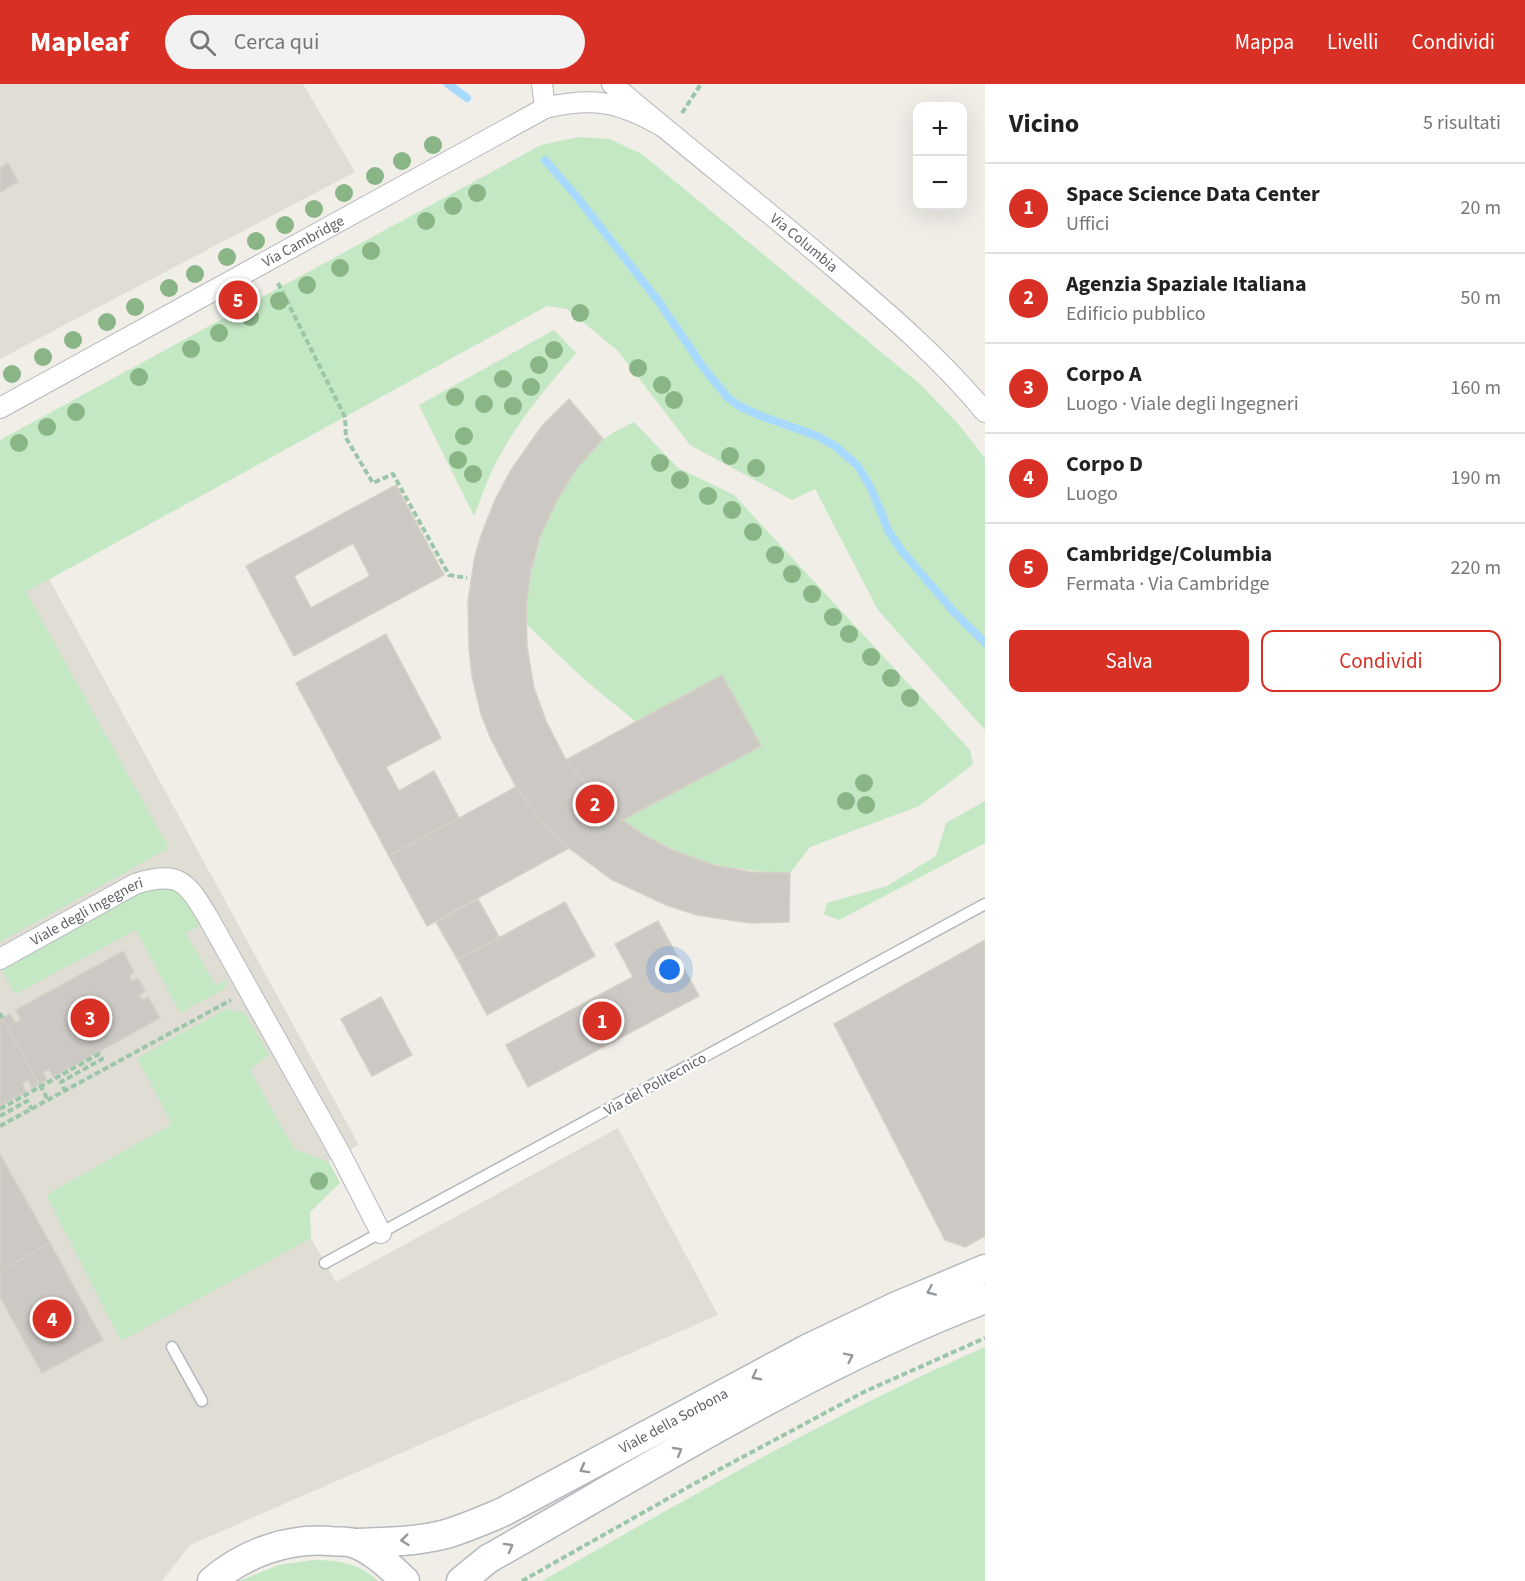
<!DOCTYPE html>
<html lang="it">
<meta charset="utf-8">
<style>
body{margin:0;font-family:"Source Sans 3",sans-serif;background:#f2f2f2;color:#222}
.controls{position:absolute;right:18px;top:18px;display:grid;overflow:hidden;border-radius:12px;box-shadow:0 6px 24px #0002}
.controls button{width:54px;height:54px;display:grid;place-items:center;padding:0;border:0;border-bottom:2px solid #e0e0e0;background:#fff;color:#222;font:30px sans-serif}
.you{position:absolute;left:670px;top:886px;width:21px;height:21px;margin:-15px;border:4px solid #fff;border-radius:50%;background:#1a73e8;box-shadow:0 0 0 9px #1a73e833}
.badge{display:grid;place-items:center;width:39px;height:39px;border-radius:50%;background:#d93025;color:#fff;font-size:20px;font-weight:700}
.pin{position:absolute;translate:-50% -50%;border:3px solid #fff;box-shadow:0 2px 6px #0006}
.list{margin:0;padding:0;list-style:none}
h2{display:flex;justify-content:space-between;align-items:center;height:78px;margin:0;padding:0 24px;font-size:26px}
h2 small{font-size:20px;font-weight:400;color:#767676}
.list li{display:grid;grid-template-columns:39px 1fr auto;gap:18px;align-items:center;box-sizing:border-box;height:90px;padding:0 24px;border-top:2px solid #e0e0e0}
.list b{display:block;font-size:22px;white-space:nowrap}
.list p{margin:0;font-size:20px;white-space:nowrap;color:#767676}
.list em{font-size:20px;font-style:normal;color:#767676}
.actions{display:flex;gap:12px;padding:18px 24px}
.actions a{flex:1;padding:14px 0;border:2px solid #d93025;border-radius:12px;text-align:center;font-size:21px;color:#d93025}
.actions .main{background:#d93025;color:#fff}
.icon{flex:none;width:33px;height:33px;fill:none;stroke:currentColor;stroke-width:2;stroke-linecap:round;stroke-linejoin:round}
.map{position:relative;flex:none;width:985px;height:1497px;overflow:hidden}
header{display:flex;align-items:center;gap:36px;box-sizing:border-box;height:84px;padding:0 30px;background:#d93025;color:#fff}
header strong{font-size:28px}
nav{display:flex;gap:33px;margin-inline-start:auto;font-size:21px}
.search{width:420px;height:54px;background:#f2f2f2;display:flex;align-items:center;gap:15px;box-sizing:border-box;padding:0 21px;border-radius:33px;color:#767676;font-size:22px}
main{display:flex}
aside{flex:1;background:#fff}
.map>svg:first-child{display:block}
.education{fill:#e0ddd5}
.green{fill:#c4e7c4}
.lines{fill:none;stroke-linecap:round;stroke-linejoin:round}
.stream{stroke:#a8d9ff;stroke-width:8}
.building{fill:#ccc9c4;stroke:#d5d0c5;stroke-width:1.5;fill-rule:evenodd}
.lane-casing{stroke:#b4b7bb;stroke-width:13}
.street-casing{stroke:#b4b7bb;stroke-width:22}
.secondary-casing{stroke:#b5b9be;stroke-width:31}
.path{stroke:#9bc6a8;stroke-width:4;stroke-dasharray:6 3;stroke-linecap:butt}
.lane{stroke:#fff;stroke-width:10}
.street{stroke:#fff;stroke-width:20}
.secondary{stroke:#fff;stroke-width:28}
.tree{fill:#8ab587}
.oneway{stroke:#96999c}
.labels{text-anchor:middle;stroke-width:4.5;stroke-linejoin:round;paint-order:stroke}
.street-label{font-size:15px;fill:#5e6267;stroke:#fff}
</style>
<header>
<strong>Mapleaf</strong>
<div class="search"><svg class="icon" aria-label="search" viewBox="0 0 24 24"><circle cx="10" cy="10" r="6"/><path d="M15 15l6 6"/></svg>Cerca qui</div>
<nav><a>Mappa</a><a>Livelli</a><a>Condividi</a></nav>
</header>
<main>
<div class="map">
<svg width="985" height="1497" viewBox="0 0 985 1497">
<rect width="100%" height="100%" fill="#f0eee7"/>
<g class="education">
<path d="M0 0H303L355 88 0 275Z"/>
<path d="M2 409 359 1061 306 1090 311 1154 336 1198 618 1044 718 1231 190 1461 162 1497H0V410Z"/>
</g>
<g class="green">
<path d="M578 53 609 55 642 70 921 301 959 341 985 374V646L878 526 815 405 792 416 690 361 618 267 567 225 547 222 26 508 169 764 0 858V356L541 61Z"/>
<path d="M554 246 576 269C548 302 520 334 499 373 489 391 482 412 474 432L419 321Z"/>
<path d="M634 338 678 384 734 411 970 666 973 680 919 722 810 763 790 789C721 787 679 775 622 736L636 638 585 596 525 539C528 472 552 403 602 357 610 349 623 344 634 338Z"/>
<path d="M985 717V759L839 836 824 830 827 819 887 802 936 772 946 739Z"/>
<path d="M168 803 182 809 202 840 186 849 215 901 228 895 223 906 180 929 136 846 15 910 1 885 140 806Z"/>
<path d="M226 925 245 929 269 970 250 986 294 1065 329 1078 340 1099 310 1128 311 1154 121 1257 46 1111 172 1040 137 974Z"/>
<path d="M985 1263V1497H542C687 1415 832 1330 985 1263Z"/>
<path d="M313 1476C337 1476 360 1479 378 1497H239L279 1481Z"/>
</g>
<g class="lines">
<g class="stream">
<path d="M448 0 467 14"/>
<path d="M545 76 577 113 659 218 703 283 728 314 739 322 761 332 817 352 835 362 857 381 871 404 888 446 901 466 954 528 985 559"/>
</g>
</g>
<g class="building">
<path d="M8 79 18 98 0 108V84Z"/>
<path d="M569 315 603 355 577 384 557 416 540 453 531 487 526 521 527 563 534 604 546 637 566 676 586 701 622 736 644 751 672 766 714 781 751 788 790 789 789 838 750 839 697 831 666 821 611 795 569 764 540 735 516 703 491 655 481 630 472 592 469 565 468 517 475 472 482 449 495 416 511 386 542 342Z"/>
<path d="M396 401 444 491 294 572 246 482ZM353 459 370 492 311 524 294 492Z"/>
<path d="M386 550 441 654 386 683 399 707 434 687 459 734 389 772 296 599Z"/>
<path d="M722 591 761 662 622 736 602 719 566 676Z"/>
<path d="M516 703 540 735 569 764 427 842 389 772Z"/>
<path d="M478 815 499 853 458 876 436 838Z"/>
<path d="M565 818 595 872 487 931 458 876Z"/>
<path d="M658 837 699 912 528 1003 506 961 633 893 615 860Z"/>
<path d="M985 856V1152L965 1163 945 1156 834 940Z"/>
<path d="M123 867 134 888 129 892 132 897 138 894 145 907 139 911 143 916 148 913 160 934 53 993 49 985 43 988 47 996 39 1000 2 934 10 930 15 939 21 936 16 926Z"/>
<path d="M381 913 412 971 372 992 341 935Z"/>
<path d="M2 934 39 1000 32 1004 28 996 22 1000 26 1008 0 1022V935Z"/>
<path d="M0 1070 50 1159 0 1187Z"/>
<path d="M50 1159 103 1256 42 1289 0 1213V1187Z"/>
</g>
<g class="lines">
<defs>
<g id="lane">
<path d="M325 1179 985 820"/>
<path d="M172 1263 202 1317"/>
</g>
<g id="street">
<path d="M542 0 545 24"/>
<path id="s1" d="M612 0C686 63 763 123 837 186 890 231 941 275 985 328"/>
<path id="s2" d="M0 324 545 24C593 13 617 17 660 41"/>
<path id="s3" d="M0 875 135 800C180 786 187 798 209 835L341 1071 381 1149"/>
</g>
<g id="secondary">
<path id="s4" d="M353 1459C384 1458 416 1458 446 1450 466 1444 484 1436 503 1428L807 1265 897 1222 985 1185"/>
<path d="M212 1497C245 1469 287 1454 330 1457 337 1458 347 1457 353 1459 371 1465 392 1484 405 1497"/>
<path d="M461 1497 488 1475C651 1383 810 1282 985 1215"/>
</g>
</defs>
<use href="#lane" class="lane-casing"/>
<use href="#street" class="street-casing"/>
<use href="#secondary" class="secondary-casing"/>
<g class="path">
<path d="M682 29 701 0"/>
<path d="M278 199 345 333 346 354 373 399 393 390 449 491 467 494"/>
<path d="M0 929 2 934"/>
<path d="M40 1001 48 1016"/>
<path d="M0 1025 99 970 102 975 61 998 65 1007"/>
<path d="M0 1032 27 1017 32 1025"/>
<path d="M0 1042 231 916"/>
<path d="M522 1497 722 1384 866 1307 985 1254"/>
</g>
<use href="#lane" class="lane"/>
<use href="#street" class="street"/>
<use href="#secondary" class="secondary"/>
</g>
<g class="tree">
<circle cx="433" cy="61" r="9"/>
<circle cx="402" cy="77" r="9"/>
<circle cx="375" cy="92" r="9"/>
<circle cx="344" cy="109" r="9"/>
<circle cx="477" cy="109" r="9"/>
<circle cx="453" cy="122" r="9"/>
<circle cx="314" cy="125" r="9"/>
<circle cx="426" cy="137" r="9"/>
<circle cx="285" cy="141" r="9"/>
<circle cx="256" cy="157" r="9"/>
<circle cx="371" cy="167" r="9"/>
<circle cx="227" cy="173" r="9"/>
<circle cx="340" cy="184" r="9"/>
<circle cx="195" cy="190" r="9"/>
<circle cx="307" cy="201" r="9"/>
<circle cx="169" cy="204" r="9"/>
<circle cx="279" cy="217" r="9"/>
<circle cx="135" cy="223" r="9"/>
<circle cx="580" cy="229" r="9"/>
<circle cx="250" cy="233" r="9"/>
<circle cx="107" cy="238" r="9"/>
<circle cx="219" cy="249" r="9"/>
<circle cx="73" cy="256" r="9"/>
<circle cx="191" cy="265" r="9"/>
<circle cx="554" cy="266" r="9"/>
<circle cx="43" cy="273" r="9"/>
<circle cx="539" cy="281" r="9"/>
<circle cx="638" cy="284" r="9"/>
<circle cx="12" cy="290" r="9"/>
<circle cx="139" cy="293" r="9"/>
<circle cx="503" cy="295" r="9"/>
<circle cx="662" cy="301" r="9"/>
<circle cx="531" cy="303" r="9"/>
<circle cx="455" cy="313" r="9"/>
<circle cx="674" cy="316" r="9"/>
<circle cx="484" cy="320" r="9"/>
<circle cx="513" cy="322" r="9"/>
<circle cx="76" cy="328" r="9"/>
<circle cx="47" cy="343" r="9"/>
<circle cx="464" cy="352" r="9"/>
<circle cx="19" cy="359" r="9"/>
<circle cx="730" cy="372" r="9"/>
<circle cx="458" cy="376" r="9"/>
<circle cx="660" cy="379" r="9"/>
<circle cx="756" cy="384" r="9"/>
<circle cx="473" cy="390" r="9"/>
<circle cx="680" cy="396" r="9"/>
<circle cx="708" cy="412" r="9"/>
<circle cx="732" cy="426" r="9"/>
<circle cx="753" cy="448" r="9"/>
<circle cx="775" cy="471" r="9"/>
<circle cx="792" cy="490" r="9"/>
<circle cx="812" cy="510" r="9"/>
<circle cx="833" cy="533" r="9"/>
<circle cx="849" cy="550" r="9"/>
<circle cx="871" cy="573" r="9"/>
<circle cx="891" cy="594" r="9"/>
<circle cx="910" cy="614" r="9"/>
<circle cx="864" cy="699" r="9"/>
<circle cx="846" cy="717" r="9"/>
<circle cx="866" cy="721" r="9"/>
<circle cx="319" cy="1097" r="9"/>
</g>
<defs><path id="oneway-chevron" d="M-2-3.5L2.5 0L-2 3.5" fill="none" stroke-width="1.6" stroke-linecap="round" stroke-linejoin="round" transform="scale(1.5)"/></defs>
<g class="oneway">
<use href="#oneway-chevron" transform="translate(931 1207) rotate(156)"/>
<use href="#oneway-chevron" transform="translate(849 1273) rotate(-26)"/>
<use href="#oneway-chevron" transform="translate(756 1292) rotate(152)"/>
<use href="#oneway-chevron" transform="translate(678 1367) rotate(-30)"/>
<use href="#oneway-chevron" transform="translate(584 1385) rotate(151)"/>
<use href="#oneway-chevron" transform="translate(405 1456) rotate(174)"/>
<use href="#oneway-chevron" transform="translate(509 1463) rotate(-29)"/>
</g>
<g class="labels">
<g class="street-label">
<text dy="5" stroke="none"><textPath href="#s2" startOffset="346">Via Cambridge</textPath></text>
<text dy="5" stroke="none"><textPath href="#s1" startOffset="249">Via Columbia</textPath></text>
<text dy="5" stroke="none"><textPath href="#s3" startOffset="99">Viale degli Ingegneri</textPath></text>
<text transform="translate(655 1000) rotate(-29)" y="5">Via del Politecnico</text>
<text dy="5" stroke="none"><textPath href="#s4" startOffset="348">Viale della Sorbona</textPath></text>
</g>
</g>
</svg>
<div class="controls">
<button>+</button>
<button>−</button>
</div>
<div class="you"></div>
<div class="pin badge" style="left:602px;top:937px">1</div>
<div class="pin badge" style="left:595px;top:720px">2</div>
<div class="pin badge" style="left:90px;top:934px">3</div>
<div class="pin badge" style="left:52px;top:1235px">4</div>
<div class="pin badge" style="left:238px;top:216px">5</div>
</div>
<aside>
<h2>Vicino<small>5 risultati</small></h2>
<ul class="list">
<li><span class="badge">1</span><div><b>Space Science Data Center</b><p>Uffici</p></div><em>20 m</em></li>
<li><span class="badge">2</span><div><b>Agenzia Spaziale Italiana</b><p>Edificio pubblico</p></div><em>50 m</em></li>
<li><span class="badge">3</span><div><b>Corpo A</b><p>Luogo · Viale degli Ingegneri</p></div><em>160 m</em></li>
<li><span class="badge">4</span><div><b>Corpo D</b><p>Luogo</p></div><em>190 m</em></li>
<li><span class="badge">5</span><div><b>Cambridge/Columbia</b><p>Fermata · Via Cambridge</p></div><em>220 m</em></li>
</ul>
<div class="actions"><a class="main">Salva</a><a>Condividi</a></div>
</aside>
</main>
